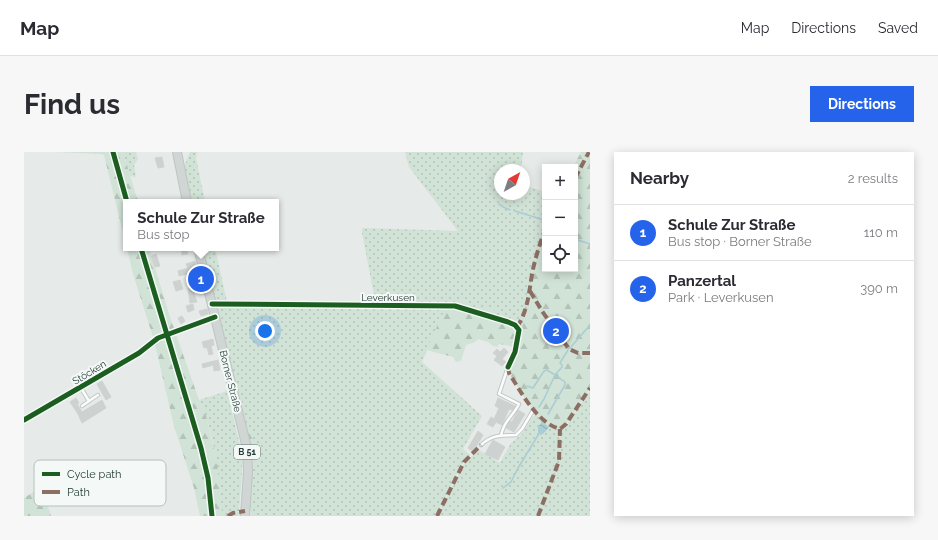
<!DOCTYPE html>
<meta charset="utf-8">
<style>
body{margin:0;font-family:Raleway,sans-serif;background:#f7f7f7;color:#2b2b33}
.controls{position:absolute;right:12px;top:12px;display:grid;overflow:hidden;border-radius:0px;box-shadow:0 2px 10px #0003}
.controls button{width:36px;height:36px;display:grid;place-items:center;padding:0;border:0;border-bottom:1px solid #e1e1e2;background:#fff;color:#2b2b33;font:20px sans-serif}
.compass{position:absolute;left:470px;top:12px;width:36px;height:36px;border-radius:50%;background:#fff;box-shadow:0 2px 10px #0003;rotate:40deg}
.you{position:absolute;left:241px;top:179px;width:14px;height:14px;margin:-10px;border:3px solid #fff;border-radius:50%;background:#1a73e8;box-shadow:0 0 0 6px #1a73e833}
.badge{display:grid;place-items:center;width:26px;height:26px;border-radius:50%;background:#2563eb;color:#fff;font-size:13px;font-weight:700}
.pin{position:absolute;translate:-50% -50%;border:2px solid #fff;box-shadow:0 1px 4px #0006}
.popup{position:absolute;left:99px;top:47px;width:156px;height:52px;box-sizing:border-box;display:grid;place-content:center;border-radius:0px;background:#fff;filter:drop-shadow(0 1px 3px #0005);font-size:13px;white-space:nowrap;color:#7c7c81}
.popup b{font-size:15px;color:#2b2b33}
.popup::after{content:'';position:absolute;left:50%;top:100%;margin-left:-8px;border:8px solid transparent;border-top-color:#fff}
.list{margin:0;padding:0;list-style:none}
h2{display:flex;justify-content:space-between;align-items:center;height:52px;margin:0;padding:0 16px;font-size:17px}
h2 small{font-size:13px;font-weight:400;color:#7c7c81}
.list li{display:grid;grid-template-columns:26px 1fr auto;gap:12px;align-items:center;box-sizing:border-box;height:56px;padding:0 16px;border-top:1px solid #e1e1e2}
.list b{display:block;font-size:15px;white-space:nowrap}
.list p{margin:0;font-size:13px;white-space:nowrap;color:#7c7c81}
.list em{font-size:13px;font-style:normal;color:#7c7c81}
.icon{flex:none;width:22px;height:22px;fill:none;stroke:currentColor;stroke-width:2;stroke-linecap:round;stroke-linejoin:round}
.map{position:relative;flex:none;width:566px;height:364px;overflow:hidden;border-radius:0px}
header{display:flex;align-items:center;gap:24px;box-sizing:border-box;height:56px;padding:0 20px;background:#fff;border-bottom:1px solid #e1e1e2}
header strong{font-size:19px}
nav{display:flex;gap:22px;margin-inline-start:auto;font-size:14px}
.intro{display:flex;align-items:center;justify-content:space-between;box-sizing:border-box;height:96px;padding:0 24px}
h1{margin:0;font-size:28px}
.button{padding:10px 18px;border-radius:0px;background:#2563eb;color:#fff;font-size:14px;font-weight:700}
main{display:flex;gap:24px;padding:0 24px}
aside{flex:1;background:#fff;border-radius:0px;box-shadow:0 2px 10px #0003}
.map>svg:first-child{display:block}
.green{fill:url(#green-dots)}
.forest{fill:url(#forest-firs)}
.water{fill:url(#water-waves)}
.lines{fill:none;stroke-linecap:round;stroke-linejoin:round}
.stream{stroke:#aacdd5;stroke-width:1.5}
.building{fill:#cdd1d0;stroke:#cfd3d1}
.service-casing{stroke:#c3c7c5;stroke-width:4.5}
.minor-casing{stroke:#c3c7c5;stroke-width:7}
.primary-casing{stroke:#bec6c4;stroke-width:10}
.service{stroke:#fbfcfc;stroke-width:2.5}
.minor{stroke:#fbfcfc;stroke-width:5}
.primary{stroke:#cfd6d4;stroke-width:8}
.quiet{stroke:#8d6e63;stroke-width:4;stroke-dasharray:8 4;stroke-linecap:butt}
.cycleway-casing{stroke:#f4f9f7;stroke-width:8}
.cycleway{stroke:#1b5e20;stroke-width:5}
.labels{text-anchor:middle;stroke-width:4;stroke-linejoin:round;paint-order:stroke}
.shield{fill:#f4f9f7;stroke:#637571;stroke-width:1}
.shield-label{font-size:9px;font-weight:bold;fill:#253d37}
.street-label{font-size:10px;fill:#253d37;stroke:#f4f9f7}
.key{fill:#f4f9f7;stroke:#b6c1bd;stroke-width:1}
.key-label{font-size:11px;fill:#253d37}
</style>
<header>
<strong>Map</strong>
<nav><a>Map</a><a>Directions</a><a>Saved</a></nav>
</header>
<div class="intro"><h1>Find us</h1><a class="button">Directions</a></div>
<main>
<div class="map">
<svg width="566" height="364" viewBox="0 0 566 364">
<defs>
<pattern id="green-dots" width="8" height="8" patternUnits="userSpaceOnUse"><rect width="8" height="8" fill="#d1e2d6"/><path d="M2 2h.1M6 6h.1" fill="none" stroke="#b3c3b8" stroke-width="1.8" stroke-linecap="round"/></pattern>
<pattern id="forest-firs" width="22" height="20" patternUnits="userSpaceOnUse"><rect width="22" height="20" fill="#d1e2d6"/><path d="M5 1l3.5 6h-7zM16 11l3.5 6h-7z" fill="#b3c3b8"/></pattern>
<pattern id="water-waves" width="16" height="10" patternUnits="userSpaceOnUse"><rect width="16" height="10" fill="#aacdd5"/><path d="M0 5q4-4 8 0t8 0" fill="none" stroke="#8aa8ae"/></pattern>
</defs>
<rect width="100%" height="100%" fill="#e6eae8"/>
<g class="green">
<path d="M99 0H112L114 7 110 13 112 25 106 24Z"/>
<path d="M166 0H173L172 6 181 50H167L160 15Z"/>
<path d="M381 0H499L497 18H476V42H500V33L521 40V117H551L566 236 542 272 536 277 542 274 566 238V364H413L441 310 455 298 476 311 487 291 498 282 507 267 515 258 492 208 498 184 497 175 490 170 473 165 471 162 459 158 458 159 452 158 447 155 430 153H352L338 81V76L434 79 385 15Z"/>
<path d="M178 96H191L203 150H193L191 147Z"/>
<path d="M199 154 422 155 398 210 458 264 439 297 446 303 438 312 412 364H227L225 348 227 312 231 313 193 160 195 156Z"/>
<path d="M203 239 218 302V319L215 359 198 363C194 324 192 284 175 248Z"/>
</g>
<g class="forest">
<path d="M30 0H99L114 50H102V93L80 3 77 2Z"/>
<path d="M557 0H566V236L542 272 536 277C513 271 497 240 485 221L484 215C487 212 490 208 492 204 497 192 498 177 500 163H499L506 139 509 116 521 78V117H551V15H549Z"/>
<path d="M103 96H125L146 165 175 248 182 264 193 310 198 363 212 359 216 361V364H176L170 336 150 274 130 188 109 122Z"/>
<path d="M439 146 445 149 447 159 457 162 461 156 464 157 466 161 473 154 474 157 471 159 473 165 478 167 483 162 485 164 484 168C493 178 493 182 491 195L475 192 473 195 469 194 464 190 454 187 451 190 442 193 437 209 432 210 429 205 402 198 422 155C430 153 432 149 439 146Z"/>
<path d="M222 277H227L229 286 231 313 227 312Z"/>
<path d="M11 339 21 345 27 364H0V346Z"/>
</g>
<path class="water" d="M518 270 525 275 520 281 517 283 514 280V275Z"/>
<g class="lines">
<g class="stream">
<path d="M475 52 479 55 486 58"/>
<path d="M491 59 520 68"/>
<path d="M551 87 566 92"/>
<path d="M546 196 566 173"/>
<path d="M503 234 509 236 520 219 523 218 531 223 520 247 515 255"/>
<path d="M524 262 541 233V230L531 223 538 215V213L536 211 544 198"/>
<path d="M479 336 487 330 494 316 516 280"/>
</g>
</g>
<g class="building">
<path d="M138 5 140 15 134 16 131 6Z"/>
<path d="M157 96H163L164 102 158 103Z"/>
<path d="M132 102 136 114 131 115 127 104Z"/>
<path d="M171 109 174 124 168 125 167 121 155 124 154 119 164 116 162 112Z"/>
<path d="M156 128 159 137 152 139 149 130Z"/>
<path d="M168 135 173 150 166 151 164 136Z"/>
<path d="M169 152 170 158 164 160 162 154Z"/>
<path d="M183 157 184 162 177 164 175 159Z"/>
<path d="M158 164 161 169 157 172 154 166Z"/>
<path d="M189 187 190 193 187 194 189 202 185 203 183 195 180 196 178 190Z"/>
<path d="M480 196 484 200 478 207 482 210 478 214 470 208 473 204 469 201 473 197 476 200Z"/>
<path d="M194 208 196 218 190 219 189 213 179 216 178 212Z"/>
<path d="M78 229 87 245 82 248 73 232Z"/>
<path d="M52 246 55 251 53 252 58 260 78 248 82 256 58 271 54 262 46 250Z"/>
<path d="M474 246 491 254 488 258 485 257 478 273 472 270 469 275 463 272 467 265 470 267 475 256 471 254Z"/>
<path d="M494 258 501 262 490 280 482 276 486 269 488 270Z"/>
<path d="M454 279 459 283 449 300 444 296Z"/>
<path d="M469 288 481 295 474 308 461 302Z"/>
</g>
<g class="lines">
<defs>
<g id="service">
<path d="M57 236 65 249 74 243"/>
<path d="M58 254 65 249"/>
<path d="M477 284C479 270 489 264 495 252L475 242 484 215"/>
<path d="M457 293C469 282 477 284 492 283L498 277 510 257"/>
</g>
<g id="minor">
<path d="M188 152 431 154 484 170 491 173 495 178 491 200 484 215"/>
<path d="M146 181 191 165"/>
<path d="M0 268 115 201 137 185"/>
</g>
<g id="primary">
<path d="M153 0 163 50"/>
<path d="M174 96 223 296 224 320 221 364"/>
</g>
</defs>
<use href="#service" class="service-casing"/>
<use href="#minor" class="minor-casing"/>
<use href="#primary" class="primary-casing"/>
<use href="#service" class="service"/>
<use href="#minor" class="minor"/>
<use href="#primary" class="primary"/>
<g class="quiet">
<path d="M551 26 565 0"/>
<path d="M506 139 518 159 545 197 554 201H566"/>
<path d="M493 175C505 157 505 137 509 117 512 104 516 91 521 78"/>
<path d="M484 215 485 221C497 240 513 271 536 277L542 272 566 236"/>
<path d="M204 364 209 361 221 359"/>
<path d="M413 364 440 310 457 293"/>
<path d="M514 364 535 309 536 277"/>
</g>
<defs>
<g id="cycleway">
<path d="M89 0 103 50"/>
<path d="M117 96 177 296 184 326 188 364"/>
<path d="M188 152 431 154 484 170 491 173 495 178 491 200 484 215"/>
<path d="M0 268 115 201 134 186 191 165"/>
</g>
</defs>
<use href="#cycleway" class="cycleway-casing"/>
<use href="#cycleway" class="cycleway"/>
</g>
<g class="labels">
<rect class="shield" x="210" y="293" width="26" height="14" rx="3"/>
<g class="shield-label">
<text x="223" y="303">B 51</text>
</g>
<g class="street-label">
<text x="364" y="149">Leverkusen</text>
<text transform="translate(65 220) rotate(-31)" y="4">Stöcken</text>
<text transform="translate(207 229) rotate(76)" y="4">Borner Straße</text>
</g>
</g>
<rect x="10" y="308" width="132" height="46" rx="6" class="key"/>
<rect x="18" y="320" width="18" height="4" fill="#1b5e20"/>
<rect x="18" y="338" width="18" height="4" fill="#8d6e63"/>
<g class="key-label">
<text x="43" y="326">Cycle path</text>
<text x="43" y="344">Path</text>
</g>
</svg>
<div class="controls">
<button>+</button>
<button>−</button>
<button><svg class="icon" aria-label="locate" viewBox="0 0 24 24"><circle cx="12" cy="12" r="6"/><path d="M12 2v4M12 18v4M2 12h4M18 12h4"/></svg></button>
</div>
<svg class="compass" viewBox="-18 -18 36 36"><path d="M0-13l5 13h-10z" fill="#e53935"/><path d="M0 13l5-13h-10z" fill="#7c7c81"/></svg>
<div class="you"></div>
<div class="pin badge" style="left:177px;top:127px">1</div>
<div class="popup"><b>Schule Zur Straße</b>Bus stop</div>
<div class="pin badge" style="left:532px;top:179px">2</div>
</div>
<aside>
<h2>Nearby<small>2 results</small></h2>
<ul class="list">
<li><span class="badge">1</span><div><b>Schule Zur Straße</b><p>Bus stop · Borner Straße</p></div><em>110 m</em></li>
<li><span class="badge">2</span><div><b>Panzertal</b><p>Park · Leverkusen</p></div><em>390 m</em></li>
</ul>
</aside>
</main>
